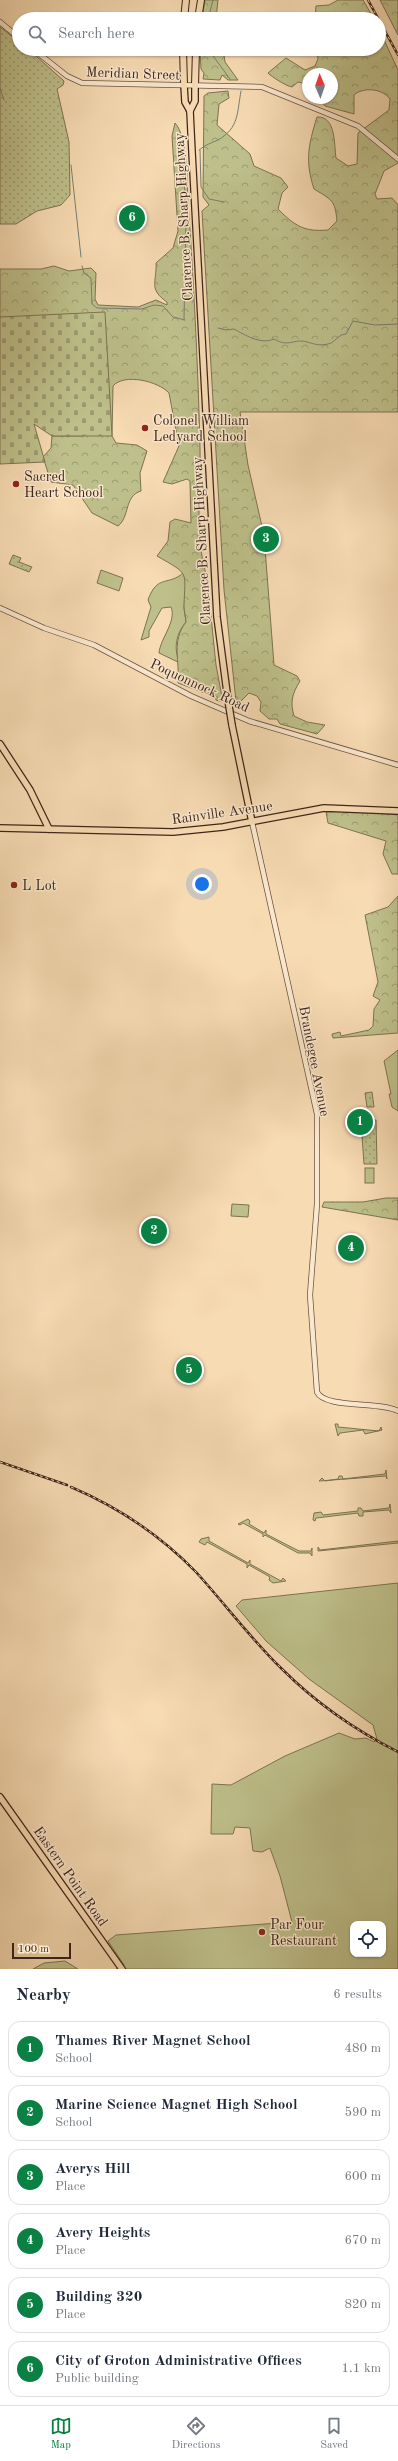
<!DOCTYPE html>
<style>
body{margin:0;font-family:"Old Standard TT",serif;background:#f2f2f3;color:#1f2937}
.controls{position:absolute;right:12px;bottom:12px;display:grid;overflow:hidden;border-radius:8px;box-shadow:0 1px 3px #0004}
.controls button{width:36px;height:36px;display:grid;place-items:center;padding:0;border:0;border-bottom:1px solid #e0e1e3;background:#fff;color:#1f2937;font:20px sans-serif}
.compass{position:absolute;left:302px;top:68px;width:36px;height:36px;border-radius:50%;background:#fff;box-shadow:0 1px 3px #0004;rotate:358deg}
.scale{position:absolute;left:12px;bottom:10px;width:59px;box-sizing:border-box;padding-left:4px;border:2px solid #3f251a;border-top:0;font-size:11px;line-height:14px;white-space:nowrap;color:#3f251a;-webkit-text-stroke:3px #fae8ce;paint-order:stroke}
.you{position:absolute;left:202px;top:884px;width:14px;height:14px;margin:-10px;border:3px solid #fff;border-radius:50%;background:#1a73e8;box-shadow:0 0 0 6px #1a73e833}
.badge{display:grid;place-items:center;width:26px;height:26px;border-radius:50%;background:#0b8043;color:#fff;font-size:13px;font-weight:700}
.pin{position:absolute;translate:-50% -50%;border:2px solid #fff;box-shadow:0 1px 4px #0006}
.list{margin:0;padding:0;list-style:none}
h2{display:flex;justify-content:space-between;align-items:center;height:52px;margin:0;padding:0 16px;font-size:17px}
h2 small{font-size:13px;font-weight:400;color:#747a83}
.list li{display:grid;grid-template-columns:26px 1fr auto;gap:12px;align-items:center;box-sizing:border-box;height:56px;margin:0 8px 8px;padding:0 8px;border:1px solid #e0e1e3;border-radius:12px}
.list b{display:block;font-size:15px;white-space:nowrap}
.list p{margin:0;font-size:13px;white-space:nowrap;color:#747a83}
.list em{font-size:13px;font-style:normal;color:#747a83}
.icon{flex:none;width:22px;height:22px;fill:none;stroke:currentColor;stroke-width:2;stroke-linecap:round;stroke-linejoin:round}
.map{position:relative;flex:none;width:398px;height:1969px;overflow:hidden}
.search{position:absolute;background:#fff;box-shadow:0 1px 3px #0004;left:12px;right:12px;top:12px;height:44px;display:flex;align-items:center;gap:10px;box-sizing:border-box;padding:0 14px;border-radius:22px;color:#747a83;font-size:15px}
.sheet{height:436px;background:#fff}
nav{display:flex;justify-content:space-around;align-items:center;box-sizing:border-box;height:56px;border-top:1px solid #e0e1e3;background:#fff;font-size:11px;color:#747a83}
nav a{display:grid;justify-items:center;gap:2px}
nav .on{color:#0b8043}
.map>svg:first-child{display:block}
.grass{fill:#bec08b;stroke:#7e7252;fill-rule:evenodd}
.forest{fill:url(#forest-crowns);stroke:#7e7252}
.cemetery{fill:url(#cemetery-stones);stroke:#7e7252}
.park{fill:url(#park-dots);stroke:#7e7252}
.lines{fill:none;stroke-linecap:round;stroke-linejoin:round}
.stream{stroke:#777f72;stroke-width:1}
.minor-casing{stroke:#6d5240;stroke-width:6}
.major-casing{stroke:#3f251a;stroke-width:8}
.highway-casing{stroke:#3f251a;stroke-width:8}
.minor{stroke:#fae8ce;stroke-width:4.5}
.major{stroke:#f7dbb3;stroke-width:5.5}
.highway{stroke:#f7dbb3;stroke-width:6}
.rail-casing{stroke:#3f251a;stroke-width:2.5}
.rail{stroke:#fae8ce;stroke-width:1;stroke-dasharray:3;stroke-linecap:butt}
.major-bridge-casing{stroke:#3f251a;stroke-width:8;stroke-linecap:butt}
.major-bridge{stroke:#f7dbb3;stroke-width:5.5}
.poi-dot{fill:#8f2418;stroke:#fae8ce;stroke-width:1.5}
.labels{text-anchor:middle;stroke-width:3;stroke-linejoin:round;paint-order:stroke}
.street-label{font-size:14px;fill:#3f251a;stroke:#fae8ce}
.poi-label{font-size:14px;fill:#3f251a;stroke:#fae8ce;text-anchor:start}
</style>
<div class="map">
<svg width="398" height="1969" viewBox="0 0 398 1969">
<defs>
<pattern id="forest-crowns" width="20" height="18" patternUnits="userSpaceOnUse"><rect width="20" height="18" fill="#bec08b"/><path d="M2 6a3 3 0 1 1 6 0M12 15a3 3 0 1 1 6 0" fill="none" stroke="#9c9c71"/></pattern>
<pattern id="cemetery-stones" width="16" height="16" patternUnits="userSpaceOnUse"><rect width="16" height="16" fill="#bec08b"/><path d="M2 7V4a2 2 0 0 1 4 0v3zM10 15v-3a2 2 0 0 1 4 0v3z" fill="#9c9c71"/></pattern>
<pattern id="park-dots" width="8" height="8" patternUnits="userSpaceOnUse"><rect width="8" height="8" fill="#bec08b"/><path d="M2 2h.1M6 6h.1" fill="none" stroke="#9c9c71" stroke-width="1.8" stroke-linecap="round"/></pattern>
</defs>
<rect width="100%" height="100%" fill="#f7dbb3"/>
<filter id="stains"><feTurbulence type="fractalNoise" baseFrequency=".005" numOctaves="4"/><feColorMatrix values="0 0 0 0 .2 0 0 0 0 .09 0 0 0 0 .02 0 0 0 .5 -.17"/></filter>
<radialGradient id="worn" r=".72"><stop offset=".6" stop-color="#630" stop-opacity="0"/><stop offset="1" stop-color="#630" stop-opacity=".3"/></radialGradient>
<g class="grass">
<path d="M101 570 123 578 119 591 97 583Z"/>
<path d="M183 573 186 582 184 608 186 622C176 634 173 648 180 663L159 653C160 639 177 621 171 607L162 608 149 631V637L141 640 151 607 148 600C157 574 169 586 183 573Z"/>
<path d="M398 1050V1111L392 1107 389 1094H391L384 1061Z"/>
<rect x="365" y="1168" width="9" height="15"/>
<path d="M232 1204 249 1205 248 1217 231 1216Z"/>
<path d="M335 1424H338V1427L379 1431 381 1427 382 1430 365 1434 363 1430 340 1433 338 1436Z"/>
<path d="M386 1470 387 1479 386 1476 319 1481 322 1478 325 1481 338 1479 339 1476H342L343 1479 385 1474Z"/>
<path d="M390 1504 391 1513 389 1510 363 1512V1516H359L358 1513 316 1518 315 1521 313 1520 314 1513 321 1512 323 1515 358 1511V1508H361L363 1511 389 1508Z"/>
<path d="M248 1519 250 1521 249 1524 264 1533 266 1530V1534L299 1551H311L312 1548V1556L310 1553H298L265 1535 263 1537V1534L243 1523 240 1525 238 1524Z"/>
<path d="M209 1537V1541L248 1563 250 1560V1564L281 1581 283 1578 286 1581 273 1583 269 1580 270 1577 249 1565 247 1568V1564L207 1542 205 1545 199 1542 201 1539Z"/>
<path d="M398 1541V1543L318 1551V1547L320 1550Z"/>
<path d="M398 1583V1969H116L124 1965 108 1941 116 1935 292 1922 280 1876 270 1848 262 1852 253 1851 250 1828 235 1827 233 1834H211L212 1784 231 1785 285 1756 339 1733 355 1739 366 1738 374 1742 377 1739 373 1725 309 1679 266 1641 236 1606 242 1600ZM353 1924H383V1954H353Z"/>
<path d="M65 1961 78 1969H33L44 1963Z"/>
</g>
<g class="forest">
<path d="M205 0H218L216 19H202Z"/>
<path d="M338 0H363L374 19H315L316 6 329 5Z"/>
<path d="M380 0H398V35Z"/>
<path d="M379 29 398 70V163L384 171 375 194 377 199 392 198 398 205V412H240L248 465 264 535 274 665 297 676 300 681C292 694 290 702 294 716L307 722 325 725 317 734 280 724 277 719H269L260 711 261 702 257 696 249 693 239 703 236 701 224 590 202 211 209 205 203 197 204 96 208 93 228 91 229 98 219 104 217 125 250 154 254 166 281 178 288 187 282 193 278 209C295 226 304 232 328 230L337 221C335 200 332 200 314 189 305 161 308 146 317 117 336 116 334 144 336 158L348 166 357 164 358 133 389 110 390 99C382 88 363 87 354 95V114L325 106 321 99 332 98V74H308V84L298 82 292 87C286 86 272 77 268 73L286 58 305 70 315 66 318 59 317 49H314H379Z"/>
<path d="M200 49H223L225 62 238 80H228L222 75 220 80 203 79 204 73 201 69Z"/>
<path d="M175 123C188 137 187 182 188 202 194 284 198 366 200 448 201 490 194 537 207 577L216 665 223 702 216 700 213 690 210 689 205 693 178 683C180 660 171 642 186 622 186 617 184 612 184 606 185 570 190 575 157 556L168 541 170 522 175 519 191 523 190 481 187 479 172 484 163 482 179 446 169 393C158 381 124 373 113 386L112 436 116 443 137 445 147 451 140 473 141 491C124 496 130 517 118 526L92 513 73 485 51 482 43 457 51 448 52 436H82L0 332V269H41L54 266 69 271 91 268 96 273 95 299 98 305 138 307 156 300 167 305V302C148 289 157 282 156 263L173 248 178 231 172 136Z"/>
<path d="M353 811 398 815V874H392L383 854 386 841 328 823 326 812Z"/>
<path d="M398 896V1033L333 1038 332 1034 340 1032 341 1036 369 1030 373 1026 374 1009 380 1000 373 996 378 982 365 915 388 907Z"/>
<path d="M386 1198H398V1220L322 1207 324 1202H363Z"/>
</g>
<path class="cemetery" d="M105 312 112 436H52L34 424 45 462 0 464V317Z"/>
<g class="park">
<path d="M0 27 19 42V49H28L64 81 63 85 57 89 69 142 70 195 61 205 37 211 16 224H0Z"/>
<path d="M13 555 21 558 19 562 32 567 29 572 9 564Z"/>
<path d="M372 1092 374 1107H367L365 1093Z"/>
<path d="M367 1120H376L377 1164H364L361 1121Z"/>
</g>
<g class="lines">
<g class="stream">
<path d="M208 19 213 0"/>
<path d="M208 49 230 79"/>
<path d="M0 88 4 100"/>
<path d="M199 150C205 145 211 143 218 140 239 128 237 113 241 91"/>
<path d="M200 150 201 187 209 199 224 202"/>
<path d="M182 157 185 194 182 201 186 218 184 320"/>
<path d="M71 165 81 257"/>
<path d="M82 266 84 273 91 278 92 304 97 308 142 309 154 305 163 306 173 317 185 320"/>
<path d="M218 328 226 330 234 329C245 335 261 345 274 339 289 348 294 338 307 342 314 344 320 346 328 344 335 343 338 334 346 334L353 321 375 325 398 324"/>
</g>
<defs>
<g id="minor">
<path d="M0 22 19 38"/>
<path d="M33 49 67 76 82 83 262 87 358 126 398 159"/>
<path d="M0 608 44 628 94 645 191 696 249 721 398 765"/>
<path d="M252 822 317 1114V1204L310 1295 317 1392C325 1409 380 1401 398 1411"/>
</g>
<g id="major">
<path d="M184 85 185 102 190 111 192 152 217 617 228 700"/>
<path d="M190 111 195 101V85"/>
<path d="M232 725 252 822"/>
<path d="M0 744 30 790 49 829"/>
<path d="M0 828 173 832 223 827 324 808 398 811"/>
<path d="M0 1797 122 1969"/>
</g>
<g id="highway">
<path d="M184 19 186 0"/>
<path d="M198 19 201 0"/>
<path d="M183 49 184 85"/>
<path d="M195 85 196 49"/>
</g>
</defs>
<use href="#minor" class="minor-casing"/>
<use href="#major" class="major-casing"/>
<use href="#highway" class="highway-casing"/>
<use href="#minor" class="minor"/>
<use href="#major" class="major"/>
<use href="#highway" class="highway"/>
<defs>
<g id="rail">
<path d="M368 0 398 55"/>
<path d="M0 1462 67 1485"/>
<path d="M71 1487C118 1507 160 1535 196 1572 225 1604 251 1639 282 1669 316 1703 355 1730 398 1752"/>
</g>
</defs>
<use href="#rail" class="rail-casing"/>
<use href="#rail" class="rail"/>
<defs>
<path id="major-bridge" d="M228 700 232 725"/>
</defs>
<use href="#major-bridge" class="major-bridge-casing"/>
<use href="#major-bridge" class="major-bridge"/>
</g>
<g class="poi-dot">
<circle cx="145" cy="428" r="4"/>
<circle cx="16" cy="484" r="4"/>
<circle cx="14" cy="885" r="4"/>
<circle cx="262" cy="1932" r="4"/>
</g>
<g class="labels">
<g class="street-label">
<text transform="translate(133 73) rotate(2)" y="5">Meridian Street</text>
<text transform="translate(183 217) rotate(-93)" y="5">Clarence B. Sharp Highway</text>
<text transform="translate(201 541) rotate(-93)" y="5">Clarence B. Sharp Highway</text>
<text transform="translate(200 685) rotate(25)" y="5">Poquonnock Road</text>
<text transform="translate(222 812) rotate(-8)" y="5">Rainville Avenue</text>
<text transform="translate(315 1061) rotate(79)" y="5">Brandegee Avenue</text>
<text transform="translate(71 1876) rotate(55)" y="5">Eastern Point Road</text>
</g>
<g class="poi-label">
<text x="153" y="425">Colonel William<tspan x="153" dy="16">Ledyard School</tspan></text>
<text x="24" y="481">Sacred<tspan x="24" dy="16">Heart School</tspan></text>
<text x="22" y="890">L Lot</text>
<text x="270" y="1929">Par Four<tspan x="270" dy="16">Restaurant</tspan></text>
</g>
</g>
<rect width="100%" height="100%" filter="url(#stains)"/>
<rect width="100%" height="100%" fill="url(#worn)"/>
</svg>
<div class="controls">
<button><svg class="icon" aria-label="locate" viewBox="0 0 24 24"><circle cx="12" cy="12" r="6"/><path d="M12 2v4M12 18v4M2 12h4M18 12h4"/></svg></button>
</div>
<svg class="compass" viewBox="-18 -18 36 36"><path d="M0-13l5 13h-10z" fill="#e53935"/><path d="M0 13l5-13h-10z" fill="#747a83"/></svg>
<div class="scale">100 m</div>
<div class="you"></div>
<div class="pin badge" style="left:360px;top:1122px">1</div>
<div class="pin badge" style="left:154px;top:1231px">2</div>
<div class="pin badge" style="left:266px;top:539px">3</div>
<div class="pin badge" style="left:351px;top:1248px">4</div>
<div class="pin badge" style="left:189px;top:1370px">5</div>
<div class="pin badge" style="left:132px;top:218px">6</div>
<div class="search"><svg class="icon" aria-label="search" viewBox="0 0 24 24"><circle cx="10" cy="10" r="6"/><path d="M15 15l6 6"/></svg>Search here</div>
</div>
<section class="sheet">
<h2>Nearby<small>6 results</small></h2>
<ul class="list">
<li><span class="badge">1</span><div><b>Thames River Magnet School</b><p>School</p></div><em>480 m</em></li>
<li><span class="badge">2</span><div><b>Marine Science Magnet High School</b><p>School</p></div><em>590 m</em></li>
<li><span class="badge">3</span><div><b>Averys Hill</b><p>Place</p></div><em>600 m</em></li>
<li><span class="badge">4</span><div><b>Avery Heights</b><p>Place</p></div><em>670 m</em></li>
<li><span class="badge">5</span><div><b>Building 320</b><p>Place</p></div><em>820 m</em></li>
<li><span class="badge">6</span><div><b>City of Groton Administrative Offices</b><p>Public building</p></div><em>1.1 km</em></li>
</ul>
</section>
<nav>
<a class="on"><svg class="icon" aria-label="map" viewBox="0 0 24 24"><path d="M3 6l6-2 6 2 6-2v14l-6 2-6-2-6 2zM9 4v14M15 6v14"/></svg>Map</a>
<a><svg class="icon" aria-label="directions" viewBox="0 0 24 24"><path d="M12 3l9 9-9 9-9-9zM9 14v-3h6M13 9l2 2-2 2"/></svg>Directions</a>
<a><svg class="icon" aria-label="saved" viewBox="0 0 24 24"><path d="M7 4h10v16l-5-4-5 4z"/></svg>Saved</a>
</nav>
